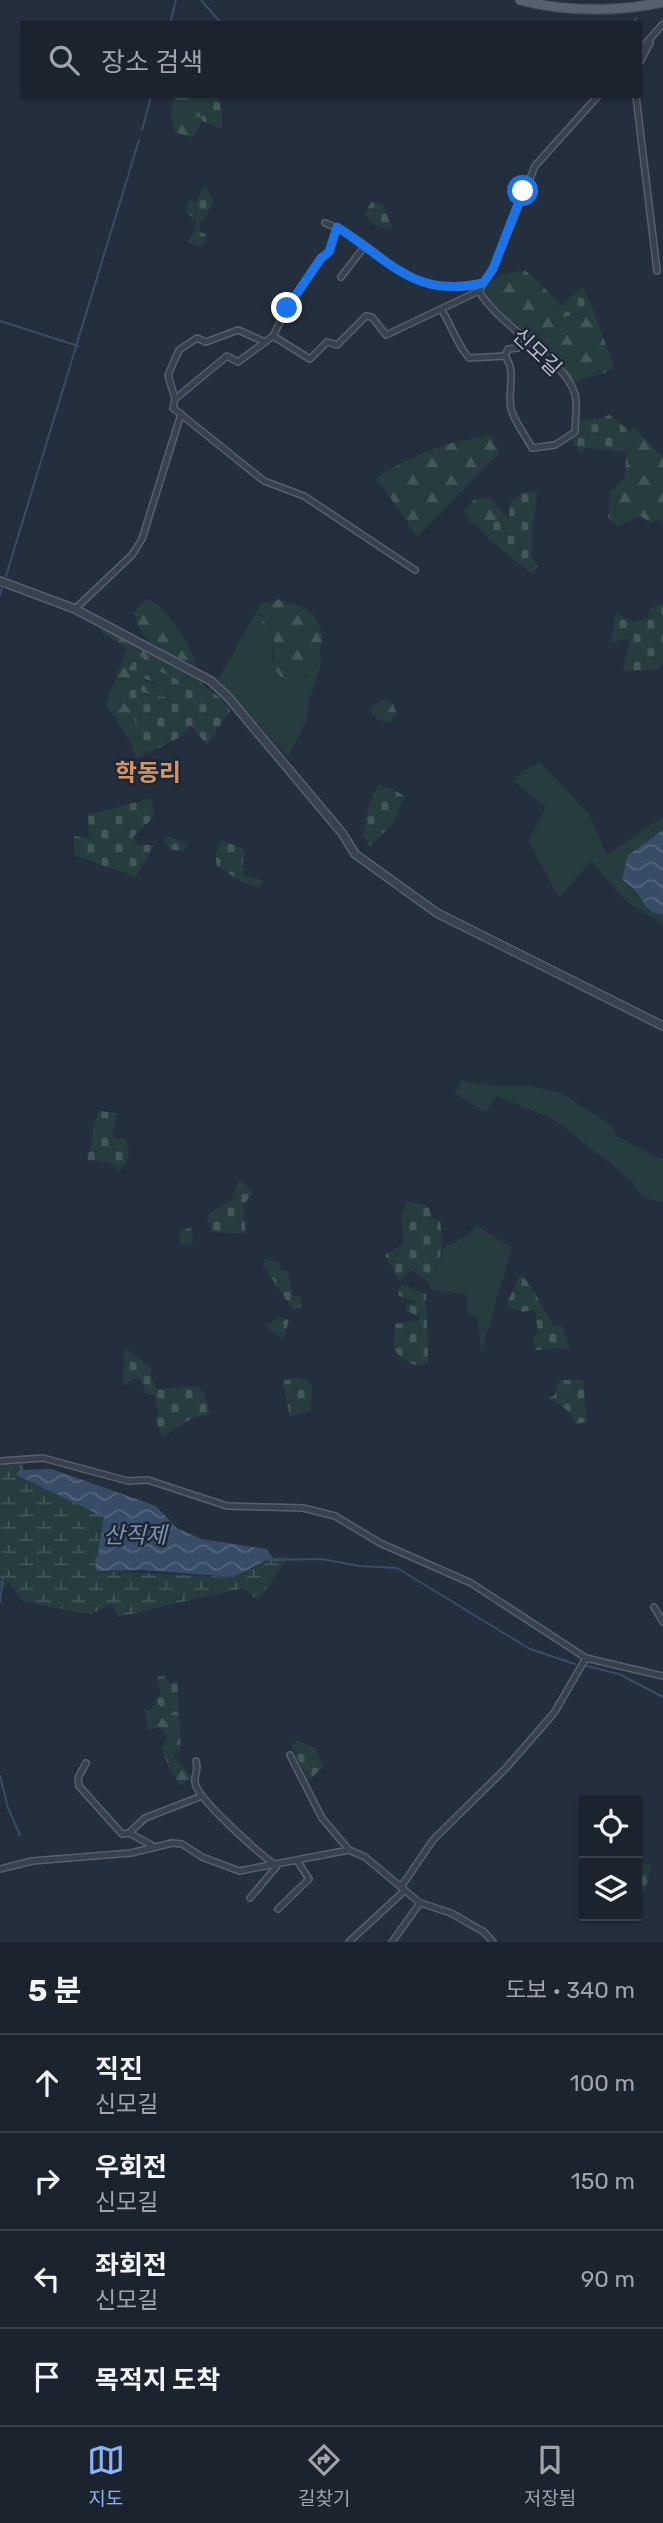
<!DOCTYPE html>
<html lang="ko">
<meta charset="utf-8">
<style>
body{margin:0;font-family:Rubik,"Noto Sans KR",sans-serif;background:#282f3a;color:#f1f3f6}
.controls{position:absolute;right:21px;bottom:21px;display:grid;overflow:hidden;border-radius:0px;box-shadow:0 2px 5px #0004}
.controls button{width:63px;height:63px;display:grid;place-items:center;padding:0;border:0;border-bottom:2px solid #39404a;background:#1b232e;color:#f1f3f6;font:35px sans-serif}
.stop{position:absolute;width:21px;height:21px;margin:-16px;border:5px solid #1a73e8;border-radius:50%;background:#fff}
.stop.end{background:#1a73e8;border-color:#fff;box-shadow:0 2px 7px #0008}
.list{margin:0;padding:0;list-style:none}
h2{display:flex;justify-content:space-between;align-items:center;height:91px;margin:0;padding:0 28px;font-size:30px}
h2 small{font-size:23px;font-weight:400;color:#a0a4aa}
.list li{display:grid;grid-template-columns:46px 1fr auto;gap:21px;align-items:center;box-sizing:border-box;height:98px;padding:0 28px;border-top:2px solid #39404a}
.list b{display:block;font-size:26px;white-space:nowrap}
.list p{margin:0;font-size:23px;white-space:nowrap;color:#a0a4aa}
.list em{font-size:23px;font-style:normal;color:#a0a4aa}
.icon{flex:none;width:38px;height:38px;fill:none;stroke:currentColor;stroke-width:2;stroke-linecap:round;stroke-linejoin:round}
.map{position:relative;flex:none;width:663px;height:1942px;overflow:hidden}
.search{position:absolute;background:#1b232e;box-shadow:0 2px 5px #0004;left:21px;right:21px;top:21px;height:77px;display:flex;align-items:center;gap:18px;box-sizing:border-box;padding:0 24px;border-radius:0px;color:#a0a4aa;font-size:26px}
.sheet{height:483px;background:#1b232e}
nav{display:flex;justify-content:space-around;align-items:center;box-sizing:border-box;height:98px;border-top:2px solid #39404a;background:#1b232e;font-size:19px;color:#a0a4aa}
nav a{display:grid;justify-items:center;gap:4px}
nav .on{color:#8ab4f8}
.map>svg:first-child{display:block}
.green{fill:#263c3f}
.forest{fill:url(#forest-firs)}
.wetland{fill:url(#wetland-marsh)}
.cemetery{fill:url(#cemetery-stones)}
.water{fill:url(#water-waves)}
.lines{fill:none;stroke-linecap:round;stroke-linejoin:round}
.stream{stroke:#394c67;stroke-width:2}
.minor-casing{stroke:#565f6c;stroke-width:8}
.tertiary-casing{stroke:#565f6c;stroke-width:10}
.primary-casing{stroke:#414a57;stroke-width:11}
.minor{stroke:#38414e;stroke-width:5}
.tertiary{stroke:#38414e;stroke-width:7}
.primary{stroke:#56606e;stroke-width:9}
.route{stroke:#1a73e8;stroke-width:9}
.labels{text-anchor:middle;stroke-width:5;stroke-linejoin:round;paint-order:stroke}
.street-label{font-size:21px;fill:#b4bcc9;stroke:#1d2633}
.water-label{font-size:23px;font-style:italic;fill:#7c92b1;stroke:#1d2633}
.quarter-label{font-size:24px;font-weight:bold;fill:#d59563;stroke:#1d2633}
</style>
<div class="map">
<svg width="663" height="1942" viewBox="0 0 663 1942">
<defs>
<pattern id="forest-firs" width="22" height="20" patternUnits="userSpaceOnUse" patternTransform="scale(1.75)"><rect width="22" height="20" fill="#263c3f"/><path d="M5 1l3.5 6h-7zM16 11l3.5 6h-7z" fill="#435659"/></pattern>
<pattern id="wetland-marsh" width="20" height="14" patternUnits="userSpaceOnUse" patternTransform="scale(1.75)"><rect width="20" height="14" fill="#263c3f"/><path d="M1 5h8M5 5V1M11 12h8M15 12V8" fill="none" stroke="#435659"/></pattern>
<pattern id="cemetery-stones" width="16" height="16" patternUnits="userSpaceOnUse" patternTransform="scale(1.75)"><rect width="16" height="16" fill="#263c3f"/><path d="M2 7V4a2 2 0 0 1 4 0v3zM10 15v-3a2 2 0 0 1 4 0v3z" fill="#435659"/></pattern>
<pattern id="water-waves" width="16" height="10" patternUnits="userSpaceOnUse" patternTransform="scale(1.75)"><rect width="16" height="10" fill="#394c67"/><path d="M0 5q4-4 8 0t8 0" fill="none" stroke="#53647b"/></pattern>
</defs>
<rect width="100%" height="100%" fill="#242f3e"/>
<g class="green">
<path d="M273 601 265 608 262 622 274 639 272 660 291 678 305 676 320 653 322 664 309 699 306 722 288 757 218 680 261 603Z"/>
<path d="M540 762 589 814 607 855 663 816V830L628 855 622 879 657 914H663V925L626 901 591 861 559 898 528 841 546 807 515 782 524 770Z"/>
<path d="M461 1080 490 1086H533L561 1093 611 1125 617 1136 663 1160V1203L643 1198 629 1178 555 1120 497 1096 486 1112 455 1094Z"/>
<path d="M476 1225 512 1248 481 1353 478 1318 468 1315 467 1295 431 1289 428 1281 437 1269 443 1248 467 1236Z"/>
</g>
<g class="forest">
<path d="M174 96H202L197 105 202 121 192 138 175 132 171 117Z"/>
<path d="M525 270 561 304 557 310 570 317 593 309 614 367C600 379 587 373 575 384L524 331 492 304 485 291C498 272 505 274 525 270Z"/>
<path d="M633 427 663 457V522L658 520 651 523 640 516 618 527 608 517 610 492 625 477 626 452Z"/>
<path d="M490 436 500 452 417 537 377 478C413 454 447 441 490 436Z"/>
<path d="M483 497 490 498 509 520H488L476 525 471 523 464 511 474 500Z"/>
<path d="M146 599C167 607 191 645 196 666 164 650 145 649 133 613Z"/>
<path d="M278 599C287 604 302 605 309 611 329 627 324 660 305 675 300 679 290 679 284 681L274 668V639L262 622 265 608Z"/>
<path d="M100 627 109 628 195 678 191 685 146 666 145 681 166 688 168 693 162 697 133 690 118 698C136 712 135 720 139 741L156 749 136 758 130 741 106 704 127 648 100 632Z"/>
<path d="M384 699 392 703 397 713 390 723C381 722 373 718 370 708Z"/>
<path d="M156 1701 163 1716H179L181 1750 173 1757 193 1778 180 1785 170 1771 162 1748 168 1735 159 1727 148 1730 145 1710H151Z"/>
<path d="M637 1859 651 1867 645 1891 637 1898Z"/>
</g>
<path class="wetland" d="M23 1464 16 1475 104 1517 96 1571 233 1577 273 1557 290 1556 258 1600 243 1588 118 1617 112 1605 90 1614 23 1602 9 1582 0 1593V1465Z"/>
<g class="cemetery">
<path d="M202 96H217L222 109V129L202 121 197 105Z"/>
<path d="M205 186 214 203 200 224 199 232 206 234 204 245 198 247 188 241 196 228 195 219 186 212 189 200 195 203Z"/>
<path d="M371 202 383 205 393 228C379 230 373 224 364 215Z"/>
<path d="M583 286 593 309 562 318 557 310Z"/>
<path d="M610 415 632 433 626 452 586 448 580 452 571 439 576 435 580 422Z"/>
<path d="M537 491 531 553 537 567 532 574 493 543 476 525 488 520H509L510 502 521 493Z"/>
<path d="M663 603V662L657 670 623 671 630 639 612 642 615 612 633 622 648 618 649 609Z"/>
<path d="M137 656 143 657 146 666 191 685 195 678 222 700 230 711 207 745 190 725 182 736 156 749 139 741C135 720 136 712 118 698L119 691 133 690 137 683 144 694 162 697 168 693 166 688 127 671Z"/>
<path d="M379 784 406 796 393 823 370 846 363 837 369 805Z"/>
<path d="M152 798 154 817 133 837 138 845H154L136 877 74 855V836L89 838 88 815Z"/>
<path d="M167 836 188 844 184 851 172 850 164 842Z"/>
<path d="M222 840 245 850 242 868 246 877 264 881 260 888 242 882 217 866 215 855Z"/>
<path d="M98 1111 117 1113 112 1137 126 1139 129 1151 126 1165 118 1171 110 1162 87 1160Z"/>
<path d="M240 1179 253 1192 243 1206 246 1234 211 1232 207 1215 230 1201Z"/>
<path d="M406 1201 428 1206 433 1219 440 1220C443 1244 443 1261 428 1281L411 1270 400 1281 385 1255 404 1243 401 1220Z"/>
<path d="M191 1228 194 1242 179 1245 180 1230Z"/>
<path d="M265 1259 279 1263 282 1271 288 1272 293 1296H300L302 1306 293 1310 263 1265Z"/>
<path d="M520 1275C534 1284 542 1310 554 1326L562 1325 570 1348 535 1350 533 1338 538 1332 535 1310 522 1312 506 1306Z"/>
<path d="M403 1285 426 1294 428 1361 425 1365C411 1367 401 1359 393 1348L395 1324 419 1320 418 1316 406 1311V1303L414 1304 415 1301 399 1296 398 1290Z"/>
<path d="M278 1317 289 1319 284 1339 269 1330 268 1325Z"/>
<path d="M125 1347 152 1369 150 1375 157 1389 197 1386 204 1392 210 1414 192 1418 163 1437 155 1419 159 1414 154 1396 146 1393 141 1381 133 1378 123 1387Z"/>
<path d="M298 1377 308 1380 312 1386 311 1411 290 1417 283 1381Z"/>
<path d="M559 1380H583L587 1422 576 1424 570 1412 549 1398 555 1395Z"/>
<path d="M165 1676 170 1684 177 1680 179 1716 172 1715 167 1721 157 1715 161 1708 156 1701 161 1692 157 1677Z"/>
<path d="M296 1740 316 1749 323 1767 309 1780 292 1748Z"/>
</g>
<g class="water">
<path d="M663 830V914C646 915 645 901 636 892 632 887 626 884 622 879L628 855Z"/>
<path d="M23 1464V1470L52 1469 156 1506 178 1529 202 1539 266 1549 273 1557 233 1577 142 1570 95 1571 104 1517 16 1475Z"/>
</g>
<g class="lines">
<g class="stream">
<path d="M201 0 221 23"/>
<path d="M170 23 176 0"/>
<path d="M634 23 636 18"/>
<path d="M142 130 151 96"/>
<path d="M0 321 78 346"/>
<path d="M6 576 139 140"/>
<path d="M0 595 2 588"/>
<path d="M266 1560 321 1559 360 1566 397 1568 530 1649 575 1664"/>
<path d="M0 1577H3L0 1602"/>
<path d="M587 1666 619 1674 663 1697"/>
<path d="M0 1776 8 1808 20 1835"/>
</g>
<defs>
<g id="minor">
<path d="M640 50 663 24"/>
<path d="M640 62 650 43"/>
<path d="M636 96 657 271"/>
<path d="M325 223C387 246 401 302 483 283"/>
<path d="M341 277 364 247"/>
<path d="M441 309C452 326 456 343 469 358L505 356C517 372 507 391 511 409 515 423 526 436 532 448L555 445 575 432C575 421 578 404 575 394 564 358 499 327 479 291"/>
<path d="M273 336 287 308 322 258 329 252 337 227"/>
<path d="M505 356 508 349 518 348 527 341"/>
<path d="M175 399 168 375 179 350 197 338 206 342 238 330 265 342"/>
<path d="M415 570 304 496 264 481 173 408 175 399 227 356 238 362 273 336 310 359 327 342 337 345 366 316 372 317 386 335 479 291 493 269 535 166 598 96"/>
<path d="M75 609 132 555 142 539 181 414"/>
<path d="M0 1461 43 1458 128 1481 148 1480 227 1506 303 1508 335 1516 380 1543 471 1583 586 1658"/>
<path d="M654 1607 663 1622"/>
<path d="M290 1755 322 1818 349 1850"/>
<path d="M196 1761C199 1770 194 1775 195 1783 198 1800 261 1855 277 1866L250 1898"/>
<path d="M86 1763 78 1778 79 1786 122 1834 129 1833 155 1847"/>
<path d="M129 1833 145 1818 202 1796"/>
<path d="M0 1869 32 1861 131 1853 172 1843 182 1844 202 1857 239 1871 349 1850 365 1857 420 1903 451 1913 484 1932 493 1942"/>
<path d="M401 1887 433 1840 506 1768 554 1713 586 1658 663 1676"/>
<path d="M278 1909 309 1879 298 1862"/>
<path d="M349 1942 404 1891"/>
<path d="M392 1942 420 1903"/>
</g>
<path id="tertiary" d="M0 581 75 609 211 681 228 697 342 833 355 854 437 913 663 1026"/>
<path id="primary" d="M520 0C563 12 620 12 663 2"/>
</defs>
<use href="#minor" class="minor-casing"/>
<use href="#tertiary" class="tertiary-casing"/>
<use href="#primary" class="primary-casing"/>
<use href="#minor" class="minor"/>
<use href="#tertiary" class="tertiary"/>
<use href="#primary" class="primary"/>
</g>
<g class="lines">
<path class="route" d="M287 308 321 258 329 252 337 227C389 260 415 299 483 283L493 269 523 191"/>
</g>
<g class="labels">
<g class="street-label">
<text transform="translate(537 352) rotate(44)" y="7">신모길</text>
</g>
<g class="water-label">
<text x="135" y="1543">산직제</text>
</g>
<g class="quarter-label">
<text x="148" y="781">학동리</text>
</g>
</g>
</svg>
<div class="controls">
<button><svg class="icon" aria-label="locate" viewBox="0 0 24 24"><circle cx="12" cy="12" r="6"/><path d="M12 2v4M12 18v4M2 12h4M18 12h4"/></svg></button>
<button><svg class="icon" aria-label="layers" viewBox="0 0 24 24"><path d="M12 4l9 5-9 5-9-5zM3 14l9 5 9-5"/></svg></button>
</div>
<div class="stop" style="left:523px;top:191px"></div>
<div class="stop end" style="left:287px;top:308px"></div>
<div class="search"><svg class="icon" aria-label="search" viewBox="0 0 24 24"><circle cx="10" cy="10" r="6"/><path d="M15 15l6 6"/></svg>장소 검색</div>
</div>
<section class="sheet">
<h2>5 분<small>도보 · 340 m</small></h2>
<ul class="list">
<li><svg class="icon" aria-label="ahead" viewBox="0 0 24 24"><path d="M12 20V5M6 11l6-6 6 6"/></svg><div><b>직진</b><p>신모길</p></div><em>100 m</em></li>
<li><svg class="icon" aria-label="right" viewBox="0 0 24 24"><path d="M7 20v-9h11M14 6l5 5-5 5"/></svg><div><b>우회전</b><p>신모길</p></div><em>150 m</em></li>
<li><svg class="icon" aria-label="left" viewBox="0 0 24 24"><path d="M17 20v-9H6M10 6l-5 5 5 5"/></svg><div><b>좌회전</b><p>신모길</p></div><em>90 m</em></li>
<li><svg class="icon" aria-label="arrive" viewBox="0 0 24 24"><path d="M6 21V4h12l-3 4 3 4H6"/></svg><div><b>목적지 도착</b></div></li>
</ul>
</section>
<nav>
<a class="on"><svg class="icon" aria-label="map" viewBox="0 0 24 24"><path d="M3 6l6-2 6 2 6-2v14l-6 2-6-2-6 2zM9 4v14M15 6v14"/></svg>지도</a>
<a><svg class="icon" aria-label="directions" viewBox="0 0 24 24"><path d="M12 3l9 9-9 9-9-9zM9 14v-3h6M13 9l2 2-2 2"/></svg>길찾기</a>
<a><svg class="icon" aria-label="saved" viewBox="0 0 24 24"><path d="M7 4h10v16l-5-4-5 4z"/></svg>저장됨</a>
</nav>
